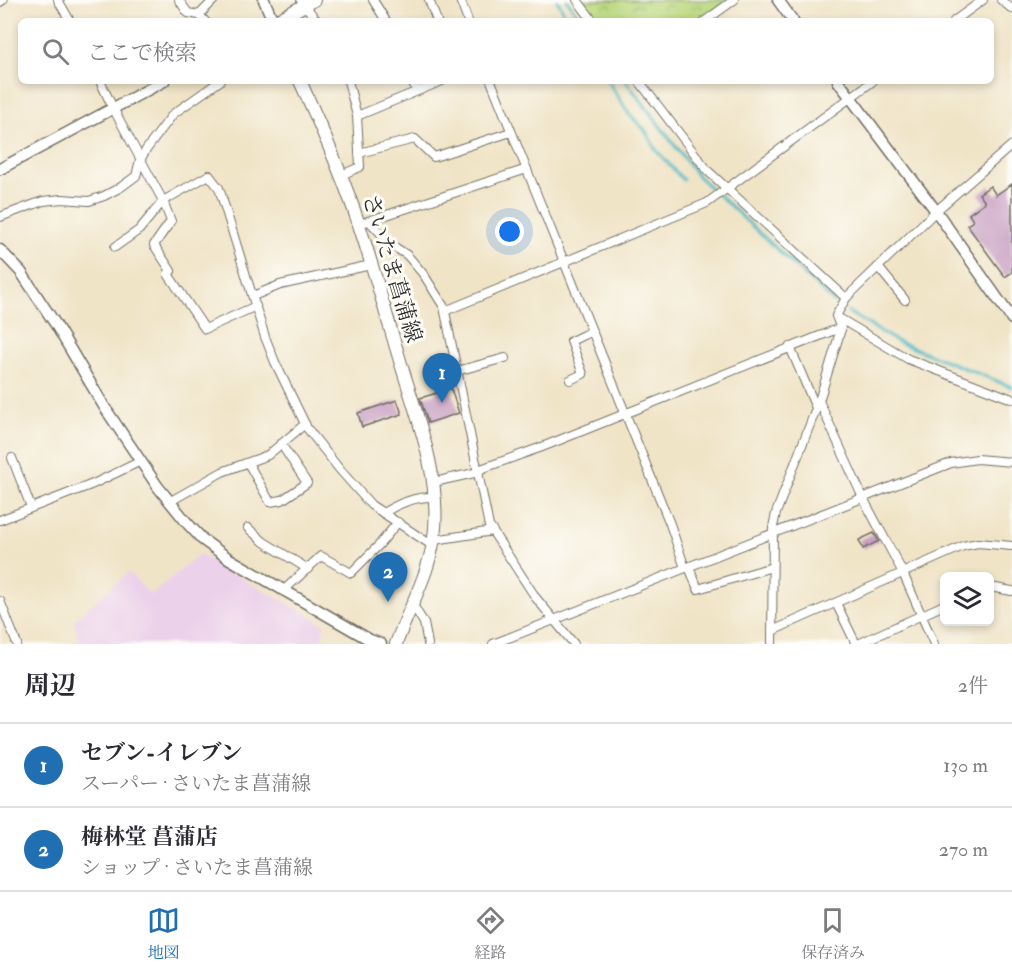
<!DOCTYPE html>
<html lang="ja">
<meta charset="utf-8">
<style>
body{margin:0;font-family:"IM FELL Double Pica","Noto Serif JP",serif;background:#f2f2f3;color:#2b2b33}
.controls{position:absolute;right:18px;bottom:18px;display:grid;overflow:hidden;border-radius:9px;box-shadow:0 3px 9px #0003}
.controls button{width:54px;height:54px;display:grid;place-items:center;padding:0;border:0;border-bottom:2px solid #e1e1e2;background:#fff;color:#2b2b33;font:30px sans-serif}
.you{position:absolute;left:510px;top:232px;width:21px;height:21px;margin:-15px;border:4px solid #fff;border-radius:50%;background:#1a73e8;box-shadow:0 0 0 9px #1a73e833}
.badge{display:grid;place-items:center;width:39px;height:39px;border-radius:50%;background:#1f6fb2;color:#fff;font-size:20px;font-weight:700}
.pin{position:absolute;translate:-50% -50px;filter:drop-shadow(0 2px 3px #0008)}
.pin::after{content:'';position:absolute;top:32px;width:21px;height:18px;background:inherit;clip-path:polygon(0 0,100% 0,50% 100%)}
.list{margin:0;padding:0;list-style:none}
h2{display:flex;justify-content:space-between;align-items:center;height:78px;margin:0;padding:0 24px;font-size:26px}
h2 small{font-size:20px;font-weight:400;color:#7c7c81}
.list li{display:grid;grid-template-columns:39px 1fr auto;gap:18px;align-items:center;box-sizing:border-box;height:84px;padding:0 24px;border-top:2px solid #e1e1e2}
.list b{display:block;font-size:22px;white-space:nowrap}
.list p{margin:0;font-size:20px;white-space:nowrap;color:#7c7c81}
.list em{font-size:20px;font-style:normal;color:#7c7c81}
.icon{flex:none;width:33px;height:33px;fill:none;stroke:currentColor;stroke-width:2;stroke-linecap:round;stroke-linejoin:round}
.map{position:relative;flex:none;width:1012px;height:644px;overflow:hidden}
.search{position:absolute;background:#fff;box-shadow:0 3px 9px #0003;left:18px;right:18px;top:18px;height:66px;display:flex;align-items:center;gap:15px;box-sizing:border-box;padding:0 21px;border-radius:9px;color:#7c7c81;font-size:22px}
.sheet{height:246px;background:#fff}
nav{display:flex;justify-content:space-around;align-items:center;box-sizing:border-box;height:84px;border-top:2px solid #e1e1e2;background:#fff;font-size:16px;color:#7c7c81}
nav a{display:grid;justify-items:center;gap:3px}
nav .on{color:#1f6fb2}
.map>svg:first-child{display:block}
.built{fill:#ecd1ea}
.park{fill:url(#park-crowns);stroke:#728254;stroke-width:1.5}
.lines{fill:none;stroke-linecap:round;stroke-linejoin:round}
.stream{stroke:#4bb9c5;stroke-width:3}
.building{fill:#c89fc3}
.minor-casing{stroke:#706c62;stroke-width:10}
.tertiary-casing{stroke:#706c62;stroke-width:13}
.primary-casing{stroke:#706c62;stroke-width:14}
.minor{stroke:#fff;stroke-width:8}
.tertiary{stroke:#fff;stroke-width:10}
.primary{stroke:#fff;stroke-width:12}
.labels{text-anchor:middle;stroke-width:6;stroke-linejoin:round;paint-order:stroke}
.street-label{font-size:22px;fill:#2b2b2b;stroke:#fdfcf7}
</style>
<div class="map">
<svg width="1012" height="644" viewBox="0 0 1012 644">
<defs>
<pattern id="park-crowns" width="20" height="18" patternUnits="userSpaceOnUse" patternTransform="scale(1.5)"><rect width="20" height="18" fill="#bad87e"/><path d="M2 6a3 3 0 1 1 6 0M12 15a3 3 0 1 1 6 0" fill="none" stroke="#a0ba6d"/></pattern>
</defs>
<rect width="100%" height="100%" fill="#fdfcf7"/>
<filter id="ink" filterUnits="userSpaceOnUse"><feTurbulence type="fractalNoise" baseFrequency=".0167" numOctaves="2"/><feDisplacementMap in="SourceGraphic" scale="12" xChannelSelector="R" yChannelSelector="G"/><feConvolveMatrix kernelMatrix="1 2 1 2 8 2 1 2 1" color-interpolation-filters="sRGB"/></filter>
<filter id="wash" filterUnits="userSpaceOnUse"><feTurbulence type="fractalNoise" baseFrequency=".008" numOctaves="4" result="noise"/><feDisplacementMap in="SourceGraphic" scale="24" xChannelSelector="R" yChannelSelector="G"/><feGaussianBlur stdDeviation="1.35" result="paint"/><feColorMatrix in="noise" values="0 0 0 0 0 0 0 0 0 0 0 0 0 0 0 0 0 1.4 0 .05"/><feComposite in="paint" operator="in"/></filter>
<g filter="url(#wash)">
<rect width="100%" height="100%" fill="#f0e4c7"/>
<path class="built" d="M199 554 324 624 322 644H79L74 620 129 572 151 595Z"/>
<path class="park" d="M582 0H729L700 21H598Z"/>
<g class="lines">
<g class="stream">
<path d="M557 0 564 12"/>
<path d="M567 0 582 21"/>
<path d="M563 20V21"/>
<path d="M608 81 629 114 645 130 656 150 683 180"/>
<path d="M626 81 697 175 835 303"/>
<path d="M848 312 896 341 1012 387"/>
</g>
</g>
<g id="blocks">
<g class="building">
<path d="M1012 184V272L1005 277 967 225 973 221 969 214 985 202 979 194 990 186 996 195Z"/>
<path d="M447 377 459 413 428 423 420 398 437 393 435 388 440 387 438 380Z"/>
<path d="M397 400 402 414 362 427 358 413Z"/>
<path d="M874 533 879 541 863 549 859 540Z"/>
</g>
</g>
</g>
<g filter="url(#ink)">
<use href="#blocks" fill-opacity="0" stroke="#706c62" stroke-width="1.5"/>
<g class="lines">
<defs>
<g id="minor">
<path d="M58 0 70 21"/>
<path d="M179 0 188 13 199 15 205 21"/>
<path d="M301 0 317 21"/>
<path d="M373 0 386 21"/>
<path d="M429 0 437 21"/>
<path d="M460 0 468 21"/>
<path d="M577 0 593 21"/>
<path d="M1001 0 1012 9"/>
<path d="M0 2 3 0"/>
<path d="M199 15 214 0"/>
<path d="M705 21 734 0"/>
<path d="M954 21 983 0"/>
<path d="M100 81 113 108 163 201 209 175 219 188 265 337 275 362 307 428 340 470 371 505 433 546"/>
<path d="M412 81 417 91"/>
<path d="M491 81 670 524 685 568"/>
<path d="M639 81 708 171 846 298"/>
<path d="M357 116 442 81"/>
<path d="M359 153 415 139 434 157 511 132"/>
<path d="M341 175 360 167 357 116 348 81"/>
<path d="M0 217 43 201 62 199 89 201 104 196 121 187 136 176 140 160 146 150 173 114 220 81"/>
<path d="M369 221 393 246 407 255 424 275 444 307 489 526 536 598 574 644"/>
<path d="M365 222 527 169"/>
<path d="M115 247 139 230 163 201 171 221 154 245 171 271 168 274 205 329 256 306"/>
<path d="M878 267 905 300"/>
<path d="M253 296 280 285 371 265"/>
<path d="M445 311 707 203 873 81"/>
<path d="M837 317 908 359 1012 399"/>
<path d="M790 347 816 408"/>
<path d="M457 371 505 358"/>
<path d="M570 380 583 374 571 341 592 331"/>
<path d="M819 401 863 498 903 573 934 644"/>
<path d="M12 458 31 507"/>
<path d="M248 463 270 502 282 500 307 483 281 444"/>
<path d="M478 470 542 447 832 331 841 329"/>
<path d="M434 482 479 472"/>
<path d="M169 502 222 472 268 455 305 424"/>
<path d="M383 513C399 503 417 496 435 497"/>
<path d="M0 520 93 484 141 461"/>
<path d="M248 528 264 542 308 569"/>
<path d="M434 540 493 531"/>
<path d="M689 567 698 589 772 567"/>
<path d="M990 587 1012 591"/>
<path d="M283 591 321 556 351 573 379 545 398 522"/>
<path d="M0 601 17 644"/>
<path d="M836 603 856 644"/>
<path d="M413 605 424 623 428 644"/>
<path d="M772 631 963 546 978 543 1012 546"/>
<path d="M493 644 951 463 977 459 1012 462"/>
<path d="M772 644 773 527 776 513 819 401 841 329 836 316 846 298 936 211 1012 145"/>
<path d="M858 644 944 605"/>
</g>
<g id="tertiary">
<path d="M264 0 273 21"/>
<path d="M778 0 793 21"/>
<path d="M838 81 936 211 1012 319"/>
<path d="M0 169 164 81"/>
<path d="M0 250 21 272 56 325 105 408 158 487 188 524 203 540 228 558 370 640 381 644"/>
</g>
<g id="primary">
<path d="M276 21 314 0"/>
<path d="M300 81C318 120 335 158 350 199 370 253 384 309 401 364 417 417 439 472 435 528 432 570 410 605 396 644"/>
</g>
</defs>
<use href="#minor" class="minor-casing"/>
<use href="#tertiary" class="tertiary-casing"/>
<use href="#primary" class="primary-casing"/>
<use href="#minor" class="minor"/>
<use href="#tertiary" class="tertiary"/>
<use href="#primary" class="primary"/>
</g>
</g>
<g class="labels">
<g class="street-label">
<text transform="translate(393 268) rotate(73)" y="8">さいたま菖蒲線</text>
</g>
</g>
</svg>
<div class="controls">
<button><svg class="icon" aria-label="layers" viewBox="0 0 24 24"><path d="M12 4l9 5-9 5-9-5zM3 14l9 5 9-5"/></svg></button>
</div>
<div class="you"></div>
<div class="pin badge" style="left:442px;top:403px">1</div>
<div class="pin badge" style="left:388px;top:602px">2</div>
<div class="search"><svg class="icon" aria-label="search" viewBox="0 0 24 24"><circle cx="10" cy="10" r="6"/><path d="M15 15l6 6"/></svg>ここで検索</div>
</div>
<section class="sheet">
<h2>周辺<small>2件</small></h2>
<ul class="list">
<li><span class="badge">1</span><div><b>セブン-イレブン</b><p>スーパー · さいたま菖蒲線</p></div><em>130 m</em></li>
<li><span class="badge">2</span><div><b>梅林堂 菖蒲店</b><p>ショップ · さいたま菖蒲線</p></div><em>270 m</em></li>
</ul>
</section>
<nav>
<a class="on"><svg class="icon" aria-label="map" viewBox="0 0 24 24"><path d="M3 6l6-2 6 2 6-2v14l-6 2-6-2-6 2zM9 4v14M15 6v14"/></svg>地図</a>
<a><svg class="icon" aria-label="directions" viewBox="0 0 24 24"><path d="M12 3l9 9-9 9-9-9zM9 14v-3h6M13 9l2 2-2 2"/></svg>経路</a>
<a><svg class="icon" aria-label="saved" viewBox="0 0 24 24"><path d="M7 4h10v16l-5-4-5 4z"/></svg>保存済み</a>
</nav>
